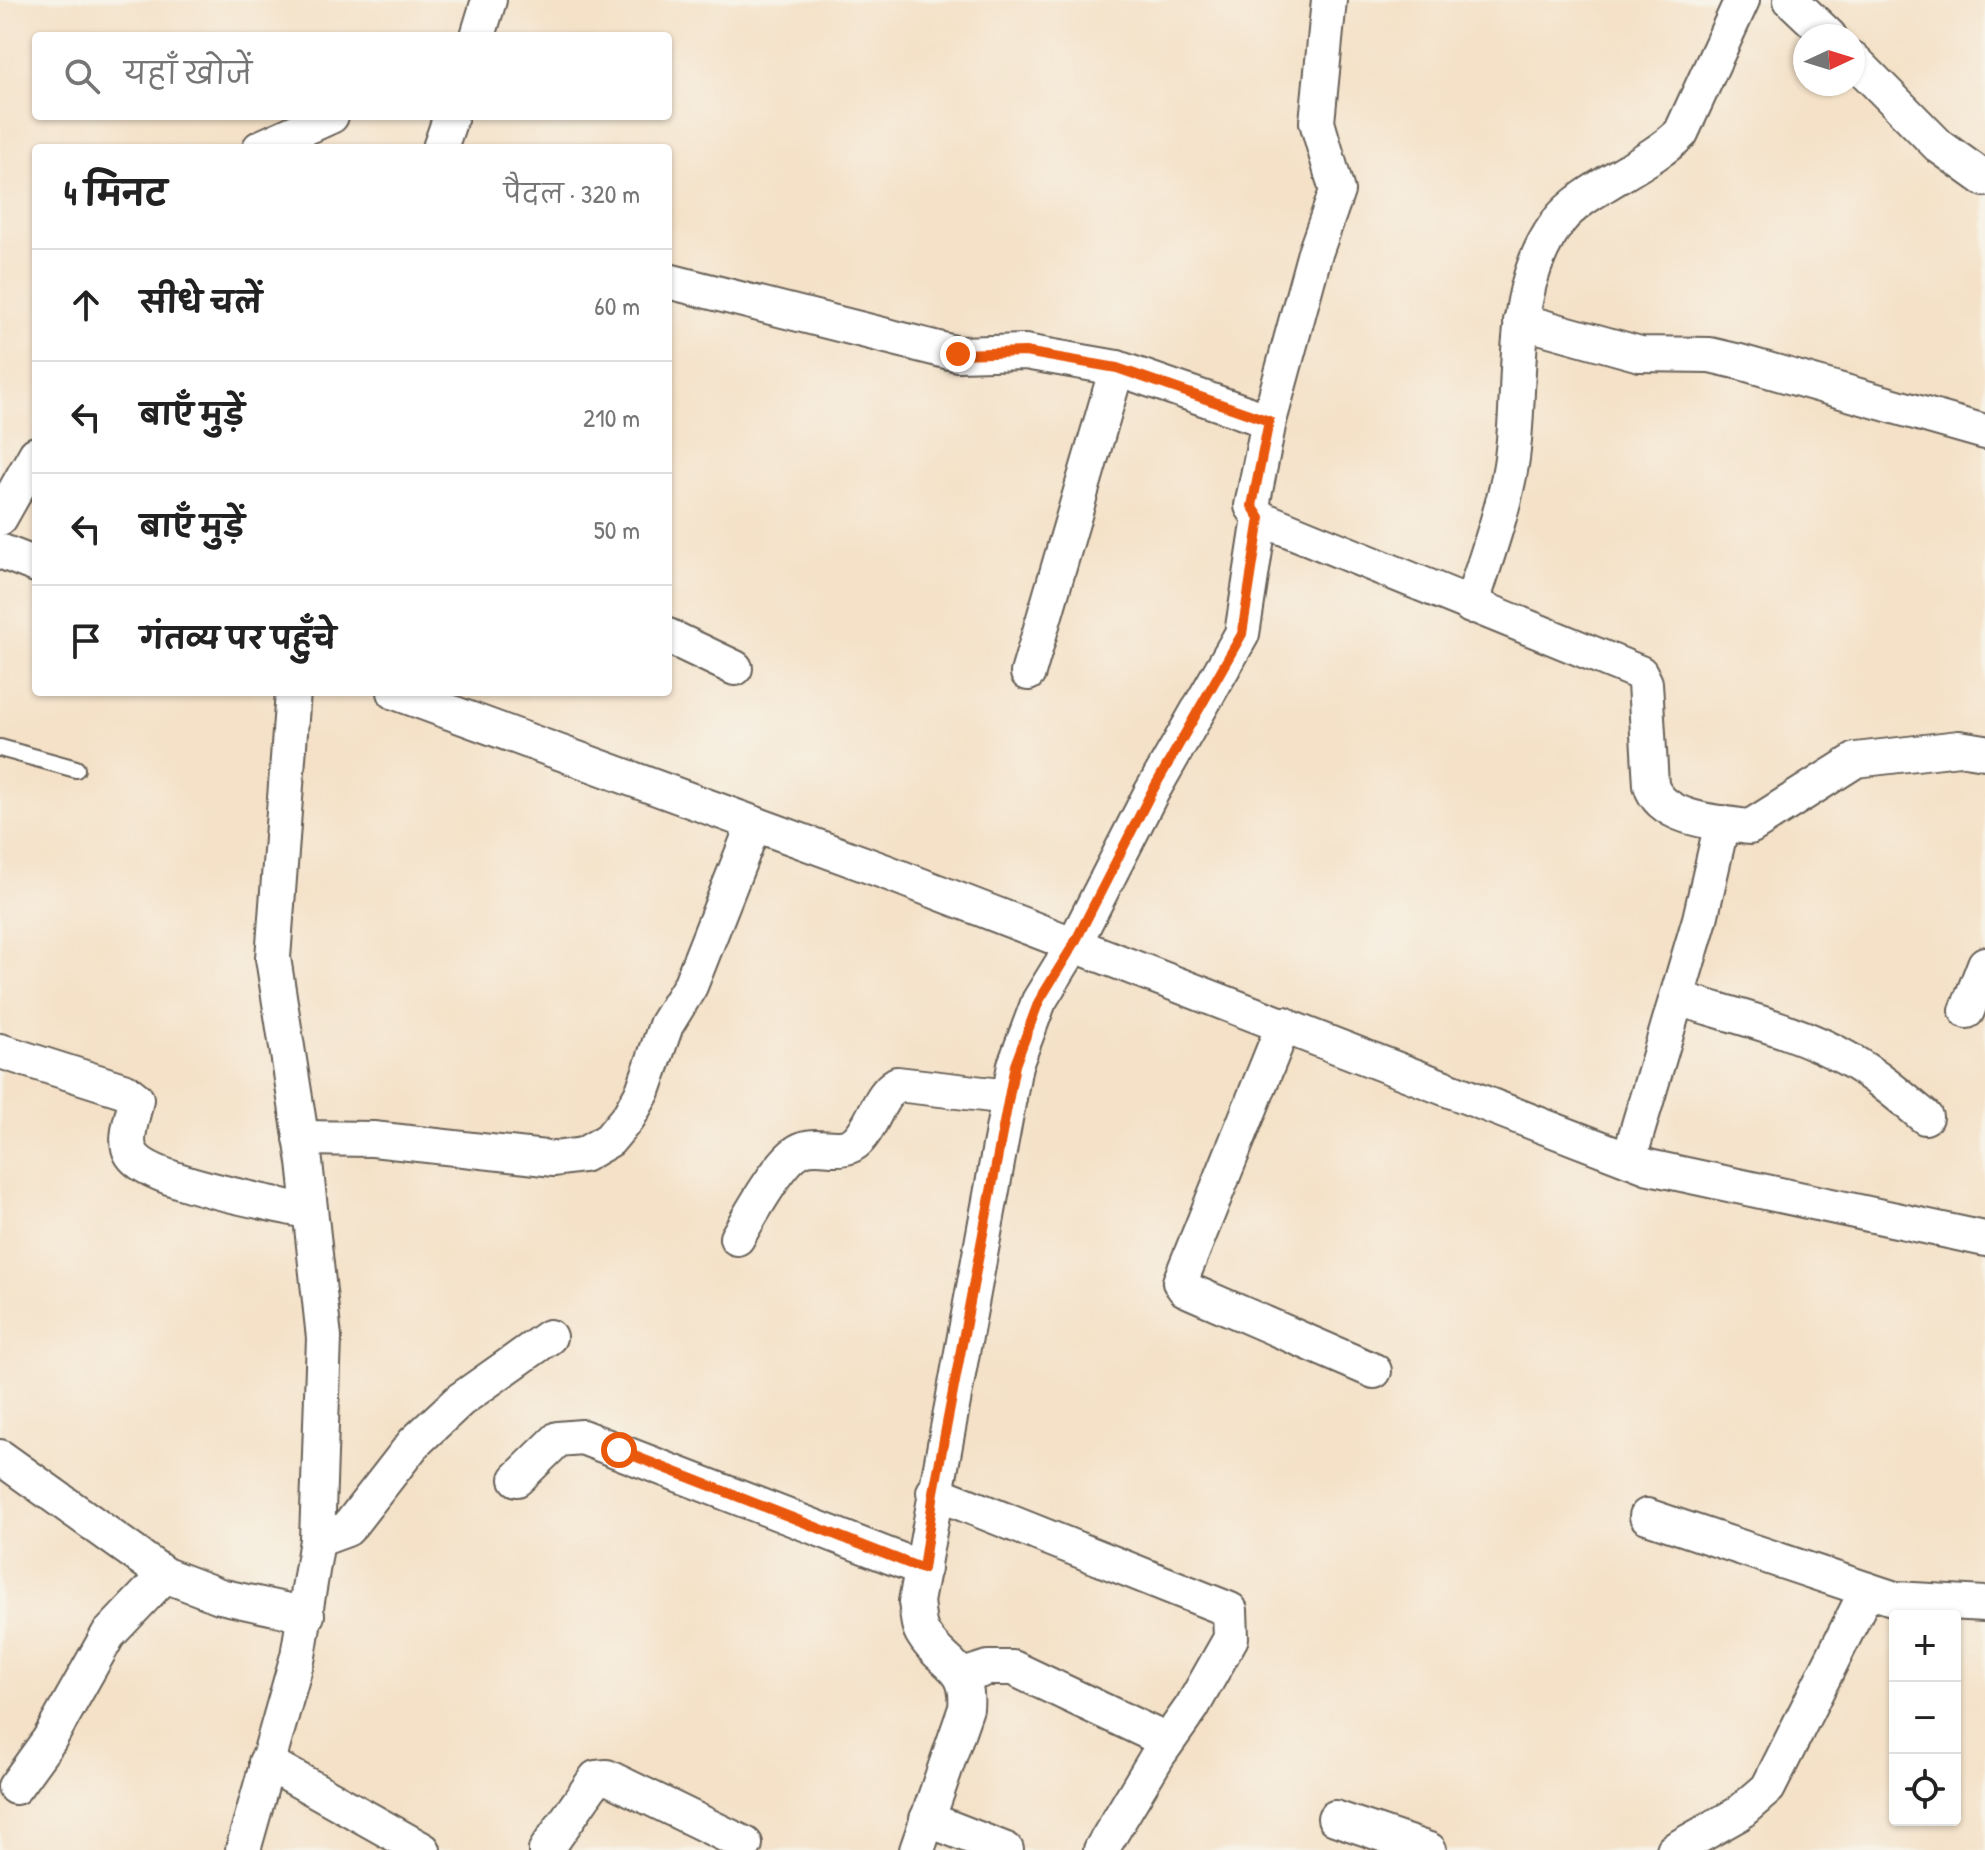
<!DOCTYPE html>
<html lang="hi">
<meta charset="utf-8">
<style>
body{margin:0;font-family:"Patrick Hand","Playpen Sans Deva",sans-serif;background:#f2f2f2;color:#222}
.controls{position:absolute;right:24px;bottom:24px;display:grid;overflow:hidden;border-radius:8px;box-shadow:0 2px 6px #0004}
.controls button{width:72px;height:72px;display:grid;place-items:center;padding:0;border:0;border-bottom:2px solid #e0e0e0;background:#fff;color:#222;font:40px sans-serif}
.compass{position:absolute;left:1793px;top:24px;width:72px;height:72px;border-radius:50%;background:#fff;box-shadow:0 2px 6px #0004;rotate:86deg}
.stop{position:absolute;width:24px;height:24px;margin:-18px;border:6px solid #ea580c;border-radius:50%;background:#fff}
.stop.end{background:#ea580c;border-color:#fff;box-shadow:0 2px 8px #0008}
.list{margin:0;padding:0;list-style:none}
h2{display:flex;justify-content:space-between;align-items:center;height:104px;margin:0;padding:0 32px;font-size:34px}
h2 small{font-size:26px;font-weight:400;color:#767676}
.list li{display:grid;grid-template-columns:52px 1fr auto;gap:24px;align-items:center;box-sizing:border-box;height:112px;padding:0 32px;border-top:2px solid #e0e0e0}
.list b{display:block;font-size:30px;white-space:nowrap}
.list em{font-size:26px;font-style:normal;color:#767676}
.icon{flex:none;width:44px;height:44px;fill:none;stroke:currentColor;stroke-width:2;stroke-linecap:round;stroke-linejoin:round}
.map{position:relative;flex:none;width:1985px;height:1850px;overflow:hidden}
.search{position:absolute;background:#fff;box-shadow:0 2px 6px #0004;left:32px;top:32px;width:640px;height:88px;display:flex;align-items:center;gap:20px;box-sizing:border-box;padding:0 28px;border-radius:8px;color:#767676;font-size:30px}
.panel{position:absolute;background:#fff;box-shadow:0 2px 6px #0004;left:32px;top:144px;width:640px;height:552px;border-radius:8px}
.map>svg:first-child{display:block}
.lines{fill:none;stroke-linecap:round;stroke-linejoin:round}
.lane-casing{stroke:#686158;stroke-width:20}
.street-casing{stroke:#686158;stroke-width:38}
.lane{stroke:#fff;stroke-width:16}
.street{stroke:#fff;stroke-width:34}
.route{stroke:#ea580c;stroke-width:10}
</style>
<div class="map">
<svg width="1985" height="1850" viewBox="0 0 1985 1850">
<rect width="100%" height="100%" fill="#f7f3e8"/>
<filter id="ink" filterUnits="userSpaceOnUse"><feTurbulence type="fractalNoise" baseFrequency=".0125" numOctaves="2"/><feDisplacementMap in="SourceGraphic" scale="16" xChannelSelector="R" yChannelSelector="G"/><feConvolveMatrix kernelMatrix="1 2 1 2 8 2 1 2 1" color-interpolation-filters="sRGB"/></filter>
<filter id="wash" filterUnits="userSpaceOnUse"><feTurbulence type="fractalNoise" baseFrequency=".006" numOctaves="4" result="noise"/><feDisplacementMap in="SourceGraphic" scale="32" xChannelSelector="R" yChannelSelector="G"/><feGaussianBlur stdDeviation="1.8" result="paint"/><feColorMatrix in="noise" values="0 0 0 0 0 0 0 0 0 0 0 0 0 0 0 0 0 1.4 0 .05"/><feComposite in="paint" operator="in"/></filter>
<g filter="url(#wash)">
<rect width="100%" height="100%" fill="#f4e1c7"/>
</g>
<g filter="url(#ink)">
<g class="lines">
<defs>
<path id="lane" d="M0 748 76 769"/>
<g id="street">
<path d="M1791 0 1829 36"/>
<path d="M478 36 489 0"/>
<path d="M1853 59 1939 146 1985 179"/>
<path d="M260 148 331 116"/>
<path d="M440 148 451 116"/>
<path d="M668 281 958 354 1025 352 1117 368 1269 421"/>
<path d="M1521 321 1640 354 1710 355 1740 362 1985 432"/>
<path d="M0 518 36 454"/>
<path d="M1260 518 1252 506 1269 421 1314 256 1337 191 1317 122 1329 0"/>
<path d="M0 551 36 565"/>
<path d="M1471 606C1485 560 1503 513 1511 465 1524 385 1506 291 1558 222 1581 190 1649 165 1681 133L1742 0"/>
<path d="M668 636 735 668"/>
<path d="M1028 673 1117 368"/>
<path d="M395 692 886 872 1649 1167 1985 1239"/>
<path d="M1677 998C1734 1016 1799 1030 1851 1061 1878 1077 1901 1097 1925 1117"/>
<path d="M1967 1011 1985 964"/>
<path d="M1284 1024 1180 1282 1185 1289 1374 1371"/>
<path d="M0 1051 126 1091 136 1099C134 1114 123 1139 131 1153 147 1183 274 1203 310 1212"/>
<path d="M301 1138 373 1139 554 1159 583 1155 609 1140 629 1116 643 1091 666 1025 690 986 754 824"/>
<path d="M1629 1159 1700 919 1722 823"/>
<path d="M737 1238C749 1217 780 1161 799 1151 817 1140 842 1157 858 1140 874 1124 879 1094 897 1084L1009 1097"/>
<path d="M0 1457 165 1575 220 1596 307 1615"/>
<path d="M517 1479 558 1439 582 1437 923 1569"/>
<path d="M934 1492 1230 1610 1231 1638 1192 1707 1158 1755 1101 1850"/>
<path d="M1647 1516 1895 1599 1985 1604"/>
<path d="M317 1540 347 1529 414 1443 460 1400 549 1337"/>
<path d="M963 1676 988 1668H1013L1167 1741"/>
<path d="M266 1762 423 1850"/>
<path d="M15 1787 49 1740 108 1635 165 1575"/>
<path d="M1335 1818 1429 1850"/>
<path d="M927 1819 1006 1850"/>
<path d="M243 1850 298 1656 317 1540 324 1338 305 1162 273 958 293 692"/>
<path d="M546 1850 596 1778 607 1777 745 1844"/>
<path d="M917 1850 966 1708C970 1664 942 1666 923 1634 917 1625 918 1612 916 1602L1015 1065 1039 1001 1074 944 1150 795 1242 634 1260 518 1640 673 1645 683 1651 785C1661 820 1719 823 1750 827L1856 760 1959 748 1985 752"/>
<path d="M1674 1850 1738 1814 1768 1788 1867 1590"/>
</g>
</defs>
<use href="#lane" class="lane-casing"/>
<use href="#street" class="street-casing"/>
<use href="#lane" class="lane"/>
<use href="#street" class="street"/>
</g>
</g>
<g class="lines" filter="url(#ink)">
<path class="route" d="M619 1450 923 1569 934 1492 1015 1065 1039 1001 1074 944 1150 795 1242 634 1260 518 1252 506 1269 421 1117 368 1025 352 958 354"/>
</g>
</svg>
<div class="controls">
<button>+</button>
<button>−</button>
<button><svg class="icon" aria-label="locate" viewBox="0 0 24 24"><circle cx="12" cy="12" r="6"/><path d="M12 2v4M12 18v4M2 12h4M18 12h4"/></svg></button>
</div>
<svg class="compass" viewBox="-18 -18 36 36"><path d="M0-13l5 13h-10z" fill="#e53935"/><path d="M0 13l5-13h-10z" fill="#767676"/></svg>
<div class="stop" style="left:619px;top:1450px"></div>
<div class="stop end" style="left:958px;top:354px"></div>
<div class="search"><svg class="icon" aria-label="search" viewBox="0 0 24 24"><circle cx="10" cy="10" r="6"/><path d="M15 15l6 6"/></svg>यहाँ खोजें</div>
<section class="panel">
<h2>4 मिनट<small>पैदल · 320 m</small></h2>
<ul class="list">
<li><svg class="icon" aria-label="ahead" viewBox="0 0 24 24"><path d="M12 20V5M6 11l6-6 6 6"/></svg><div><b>सीधे चलें</b></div><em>60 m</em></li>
<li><svg class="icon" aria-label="left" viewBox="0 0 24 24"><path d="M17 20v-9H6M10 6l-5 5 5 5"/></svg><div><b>बाएँ मुड़ें</b></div><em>210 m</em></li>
<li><svg class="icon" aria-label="left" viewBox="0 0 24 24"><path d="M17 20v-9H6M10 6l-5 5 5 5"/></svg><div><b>बाएँ मुड़ें</b></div><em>50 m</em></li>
<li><svg class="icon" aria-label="arrive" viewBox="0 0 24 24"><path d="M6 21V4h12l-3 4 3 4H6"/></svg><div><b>गंतव्य पर पहुँचे</b></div></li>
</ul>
</section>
</div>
